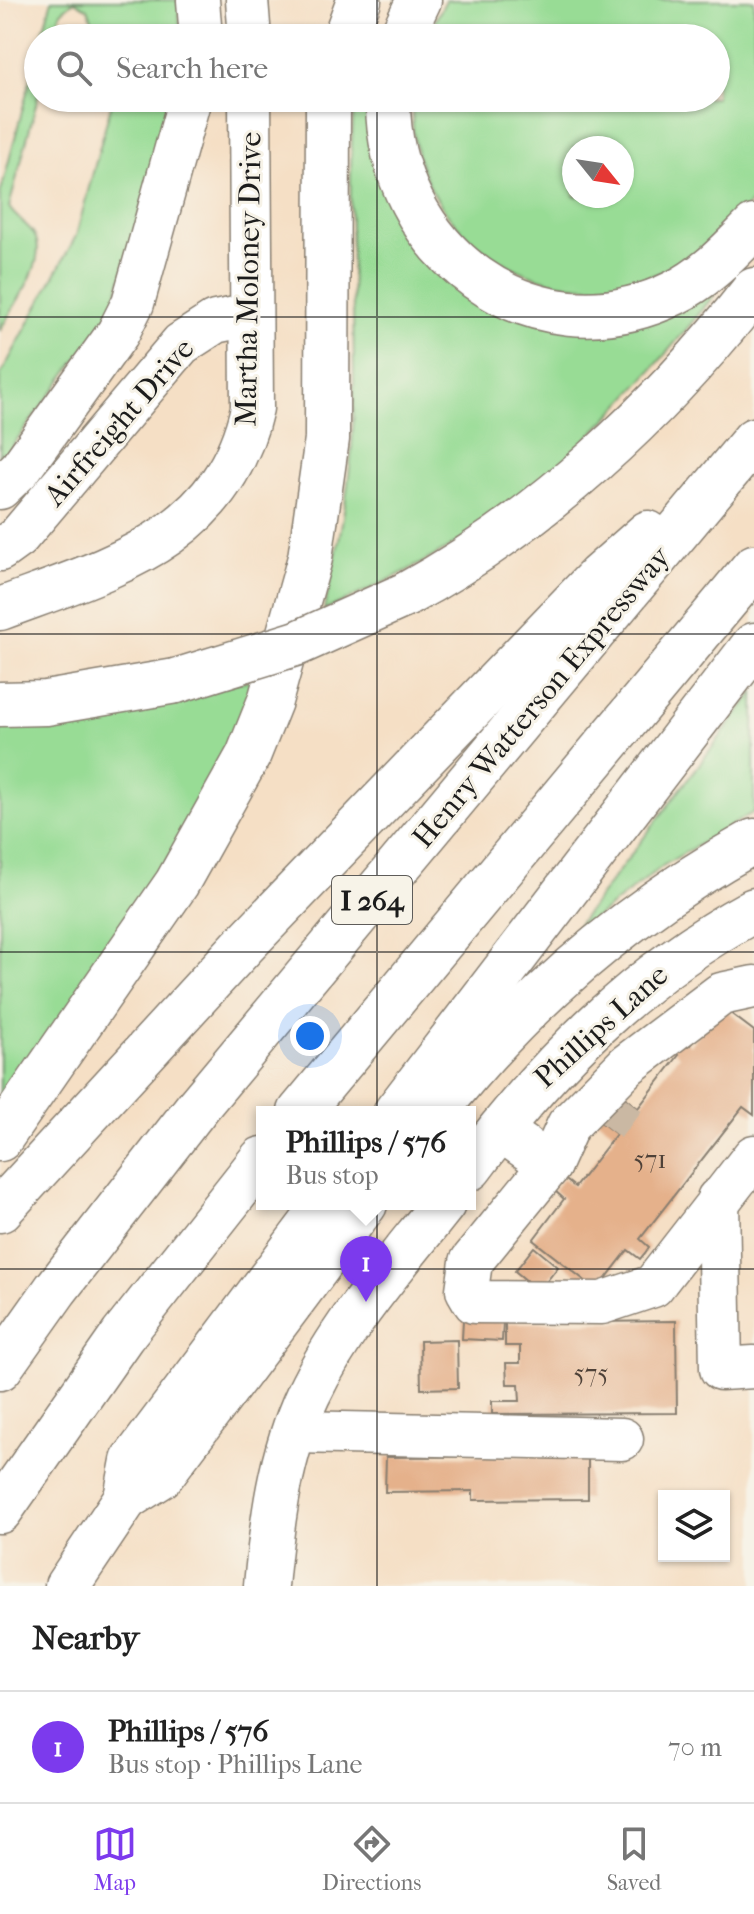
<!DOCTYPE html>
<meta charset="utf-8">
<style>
body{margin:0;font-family:"IM FELL French Canon",serif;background:#f6f6f6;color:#222}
.controls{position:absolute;right:24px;bottom:24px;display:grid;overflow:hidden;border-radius:0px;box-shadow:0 2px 6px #0004}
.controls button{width:72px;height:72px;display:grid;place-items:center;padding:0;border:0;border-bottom:2px solid #e0e0e0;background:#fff;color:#222;font:40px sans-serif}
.compass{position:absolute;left:562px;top:136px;width:72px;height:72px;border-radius:50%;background:#fff;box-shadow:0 2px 6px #0004;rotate:120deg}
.you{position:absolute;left:310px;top:1036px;width:28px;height:28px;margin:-20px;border:6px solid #fff;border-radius:50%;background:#1a73e8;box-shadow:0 0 0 12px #1a73e833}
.badge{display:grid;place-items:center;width:52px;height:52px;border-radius:50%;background:#7c3aed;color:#fff;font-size:26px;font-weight:700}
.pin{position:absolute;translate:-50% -66px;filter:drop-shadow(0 2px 4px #0008)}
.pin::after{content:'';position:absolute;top:42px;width:28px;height:24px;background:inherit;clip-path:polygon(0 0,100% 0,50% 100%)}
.popup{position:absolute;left:256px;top:1106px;width:220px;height:104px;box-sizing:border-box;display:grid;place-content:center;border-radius:0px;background:#fff;filter:drop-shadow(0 2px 6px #0005);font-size:26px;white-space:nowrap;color:#767676}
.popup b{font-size:30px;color:#222}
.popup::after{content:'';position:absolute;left:50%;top:100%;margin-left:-16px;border:16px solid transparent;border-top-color:#fff}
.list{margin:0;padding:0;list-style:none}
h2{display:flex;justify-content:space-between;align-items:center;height:104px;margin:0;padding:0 32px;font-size:34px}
h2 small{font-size:26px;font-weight:400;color:#767676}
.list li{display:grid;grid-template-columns:52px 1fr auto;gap:24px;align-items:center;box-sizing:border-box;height:112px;padding:0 32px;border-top:2px solid #e0e0e0}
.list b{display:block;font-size:30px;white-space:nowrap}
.list p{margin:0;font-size:26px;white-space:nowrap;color:#767676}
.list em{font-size:26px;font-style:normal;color:#767676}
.icon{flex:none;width:44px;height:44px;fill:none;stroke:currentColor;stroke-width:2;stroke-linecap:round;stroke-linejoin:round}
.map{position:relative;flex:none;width:754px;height:1586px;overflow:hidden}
.search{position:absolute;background:#fff;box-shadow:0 2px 6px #0004;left:24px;right:24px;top:24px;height:88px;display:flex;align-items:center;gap:20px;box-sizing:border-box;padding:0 28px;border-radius:44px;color:#767676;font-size:30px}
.sheet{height:216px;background:#fff}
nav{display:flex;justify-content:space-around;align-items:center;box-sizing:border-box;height:112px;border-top:2px solid #e0e0e0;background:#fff;font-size:22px;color:#767676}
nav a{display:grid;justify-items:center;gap:4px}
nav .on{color:#7c3aed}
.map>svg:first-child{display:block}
.green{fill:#98dc95;stroke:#5a7c58;stroke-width:2;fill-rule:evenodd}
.building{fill:#e5b18b}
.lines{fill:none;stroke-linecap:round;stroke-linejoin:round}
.minor-tunnel{stroke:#cab8a3;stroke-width:42;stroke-dasharray:42 21;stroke-linecap:butt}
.minor-casing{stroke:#887e70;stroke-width:45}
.major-casing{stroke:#887e70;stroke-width:47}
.highway-casing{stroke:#887e70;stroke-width:47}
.minor{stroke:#fff;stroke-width:42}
.major{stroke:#fff;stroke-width:44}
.highway{stroke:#fff;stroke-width:44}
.highway-bridge-casing{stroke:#887e70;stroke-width:47;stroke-linecap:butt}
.highway-bridge{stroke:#fff;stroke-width:44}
.grid{fill:none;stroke:#1c1c1c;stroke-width:2;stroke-opacity:0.55}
.labels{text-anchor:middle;stroke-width:6;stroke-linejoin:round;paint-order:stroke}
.number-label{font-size:26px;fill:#4e4138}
.shield{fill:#f7f3e8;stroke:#5e5c59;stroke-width:2}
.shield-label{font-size:28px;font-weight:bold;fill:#1c1c1c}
.street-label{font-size:30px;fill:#1c1c1c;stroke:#f7f3e8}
</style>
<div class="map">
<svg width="754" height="1586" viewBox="0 0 754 1586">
<rect width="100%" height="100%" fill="#f7f3e8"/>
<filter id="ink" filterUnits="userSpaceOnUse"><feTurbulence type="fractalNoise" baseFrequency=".0125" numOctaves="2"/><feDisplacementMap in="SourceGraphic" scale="16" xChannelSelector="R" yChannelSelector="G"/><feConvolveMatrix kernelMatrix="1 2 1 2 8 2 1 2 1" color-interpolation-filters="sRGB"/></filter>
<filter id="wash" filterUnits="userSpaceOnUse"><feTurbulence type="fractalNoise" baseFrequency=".006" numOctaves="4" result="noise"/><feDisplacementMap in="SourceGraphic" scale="32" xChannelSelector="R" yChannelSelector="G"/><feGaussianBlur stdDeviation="1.8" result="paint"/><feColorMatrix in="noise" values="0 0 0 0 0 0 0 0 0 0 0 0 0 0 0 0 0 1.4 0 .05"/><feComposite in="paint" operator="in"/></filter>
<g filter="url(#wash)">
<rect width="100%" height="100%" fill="#f5dfc5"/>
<g class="green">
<path d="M52 0H178L181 38H99L88 9 74 1 61 12 54 38H41Z"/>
<path d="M446 0H754V199C726 230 698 257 659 273 542 323 401 226 413 98H716V38H426ZM574 148H622V196H574Z"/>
<path d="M38 50V97L9 207C15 218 27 223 34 234 50 262 12 306 0 331V195Z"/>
<path d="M113 98H172L115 301 99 330 0 462V376L76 236Z"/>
<path d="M355 98H380L471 292 715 294C652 373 586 448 506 509 458 547 381 585 324 610 338 551 350 490 353 429 358 319 344 208 355 98Z"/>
<path d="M257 679C200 836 93 971 0 1109V722Z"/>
<path d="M754 692V812L664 865 577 932 574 930Z"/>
</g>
<g id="blocks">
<g class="building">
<path d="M721 1006 754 1031V1115L743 1107 640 1239 649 1247 645 1253 640 1259 628 1250 597 1290 533 1240 564 1199 554 1190 563 1178 575 1187 616 1134 591 1115 612 1088 638 1108 679 1055 670 1047 679 1036 690 1045Z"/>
<path d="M534 1247 558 1267 539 1291 515 1271Z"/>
<path d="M463 1320 503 1322 502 1341 462 1339Z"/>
<path d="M676 1321 677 1413 492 1414V1401H520L519 1384H507L506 1363H520V1346H505V1323Z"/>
<path d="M457 1340 458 1388 421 1389 420 1341Z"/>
<path d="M588 1456V1499L473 1500V1491L385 1492 386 1457Z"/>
</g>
</g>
</g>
<g filter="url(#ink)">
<use href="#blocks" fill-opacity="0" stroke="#887e70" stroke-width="2"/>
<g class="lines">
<path class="minor-tunnel" d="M604 1125 625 1098"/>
<defs>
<g id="minor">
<path d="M198 0 201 38"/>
<path d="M247 0 250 38"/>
<path d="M0 488 20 469 118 333 133 303 190 98"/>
<path d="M0 550 18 537 181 344 215 322 250 315"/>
<path d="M0 609C112 567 223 539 252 408L250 98"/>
<path d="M754 987 721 994 627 1065 568 1125 550 1165 471 1262 467 1290 474 1302 602 1303 653 1286 754 1156"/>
<path d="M499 1129 550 1165"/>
<path d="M718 1199 721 1369 754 1367"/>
<path d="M295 1432 622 1439"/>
</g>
<g id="major">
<path d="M470 1168C549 1062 637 974 754 910"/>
<path d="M266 1586C272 1521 280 1455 308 1395 341 1325 395 1265 443 1204"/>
</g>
<g id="highway">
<path d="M345 38 359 0"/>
<path d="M401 38 419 0"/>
<path d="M388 98C386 249 532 362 674 293 707 277 729 252 754 227"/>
<path d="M405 595C540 522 660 411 754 290"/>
<path d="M0 704 46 703 176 681"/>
<path d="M300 1112 754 567"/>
<path d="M396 1112 754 645"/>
<path d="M436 1112C524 1000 629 910 754 841"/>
<path d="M0 1139 177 883 248 756 270 701 310 558 327 439 328 98"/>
<path d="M0 1210 242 947 598 577 648 533"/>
<path d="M0 1368 56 1289 199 1105 754 440"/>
<path d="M126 1498 161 1476 365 1204"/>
<path d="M0 1511 123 1335 262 1159"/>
<path d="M67 1586 126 1498 133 1461 326 1204"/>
</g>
</defs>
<use href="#minor" class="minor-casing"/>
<use href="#major" class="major-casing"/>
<use href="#highway" class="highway-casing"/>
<use href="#minor" class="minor"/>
<use href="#major" class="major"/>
<use href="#highway" class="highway"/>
<defs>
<path id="highway-bridge" d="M176 681 298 643 405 595"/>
</defs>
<use href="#highway-bridge" class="highway-bridge-casing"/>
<use href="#highway-bridge" class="highway-bridge"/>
</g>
</g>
<path class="grid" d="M377 0V38M377 98V1586M0 317H754M0 634H754M0 952H754M0 1269H754"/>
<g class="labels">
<g class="number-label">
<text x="650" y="1168">571</text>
<text x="591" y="1382">575</text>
</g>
<rect class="shield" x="332" y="876" width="80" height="48" rx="6"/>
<g class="shield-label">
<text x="372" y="910">I 264</text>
</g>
<g class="street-label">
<text transform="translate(248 279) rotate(-89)" y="10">Martha Moloney Drive</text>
<text transform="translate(119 422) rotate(-49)" y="10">Airfreight Drive</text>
<text transform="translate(541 697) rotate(-50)" y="10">Henry Watterson Expressway</text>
<text transform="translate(601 1026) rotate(-42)" y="10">Phillips Lane</text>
</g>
</g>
</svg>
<div class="controls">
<button><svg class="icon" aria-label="layers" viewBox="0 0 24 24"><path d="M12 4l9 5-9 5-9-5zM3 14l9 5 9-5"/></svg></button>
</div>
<svg class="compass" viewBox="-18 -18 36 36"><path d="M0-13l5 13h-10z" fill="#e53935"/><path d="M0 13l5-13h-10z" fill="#767676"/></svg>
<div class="you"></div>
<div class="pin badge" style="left:366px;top:1302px">1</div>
<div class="popup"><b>Phillips / 576</b>Bus stop</div>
<div class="search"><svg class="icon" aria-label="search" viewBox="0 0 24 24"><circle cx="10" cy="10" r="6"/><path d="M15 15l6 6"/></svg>Search here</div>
</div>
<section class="sheet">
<h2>Nearby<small></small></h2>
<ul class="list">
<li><span class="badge">1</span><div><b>Phillips / 576</b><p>Bus stop · Phillips Lane</p></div><em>70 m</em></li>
</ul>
</section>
<nav>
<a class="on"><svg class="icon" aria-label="map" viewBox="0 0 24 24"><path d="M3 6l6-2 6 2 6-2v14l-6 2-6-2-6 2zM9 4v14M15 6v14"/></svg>Map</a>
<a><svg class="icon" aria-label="directions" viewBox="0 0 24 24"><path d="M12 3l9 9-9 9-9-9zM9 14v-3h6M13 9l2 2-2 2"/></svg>Directions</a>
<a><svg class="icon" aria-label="saved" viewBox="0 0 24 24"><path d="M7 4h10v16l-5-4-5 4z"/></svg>Saved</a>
</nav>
